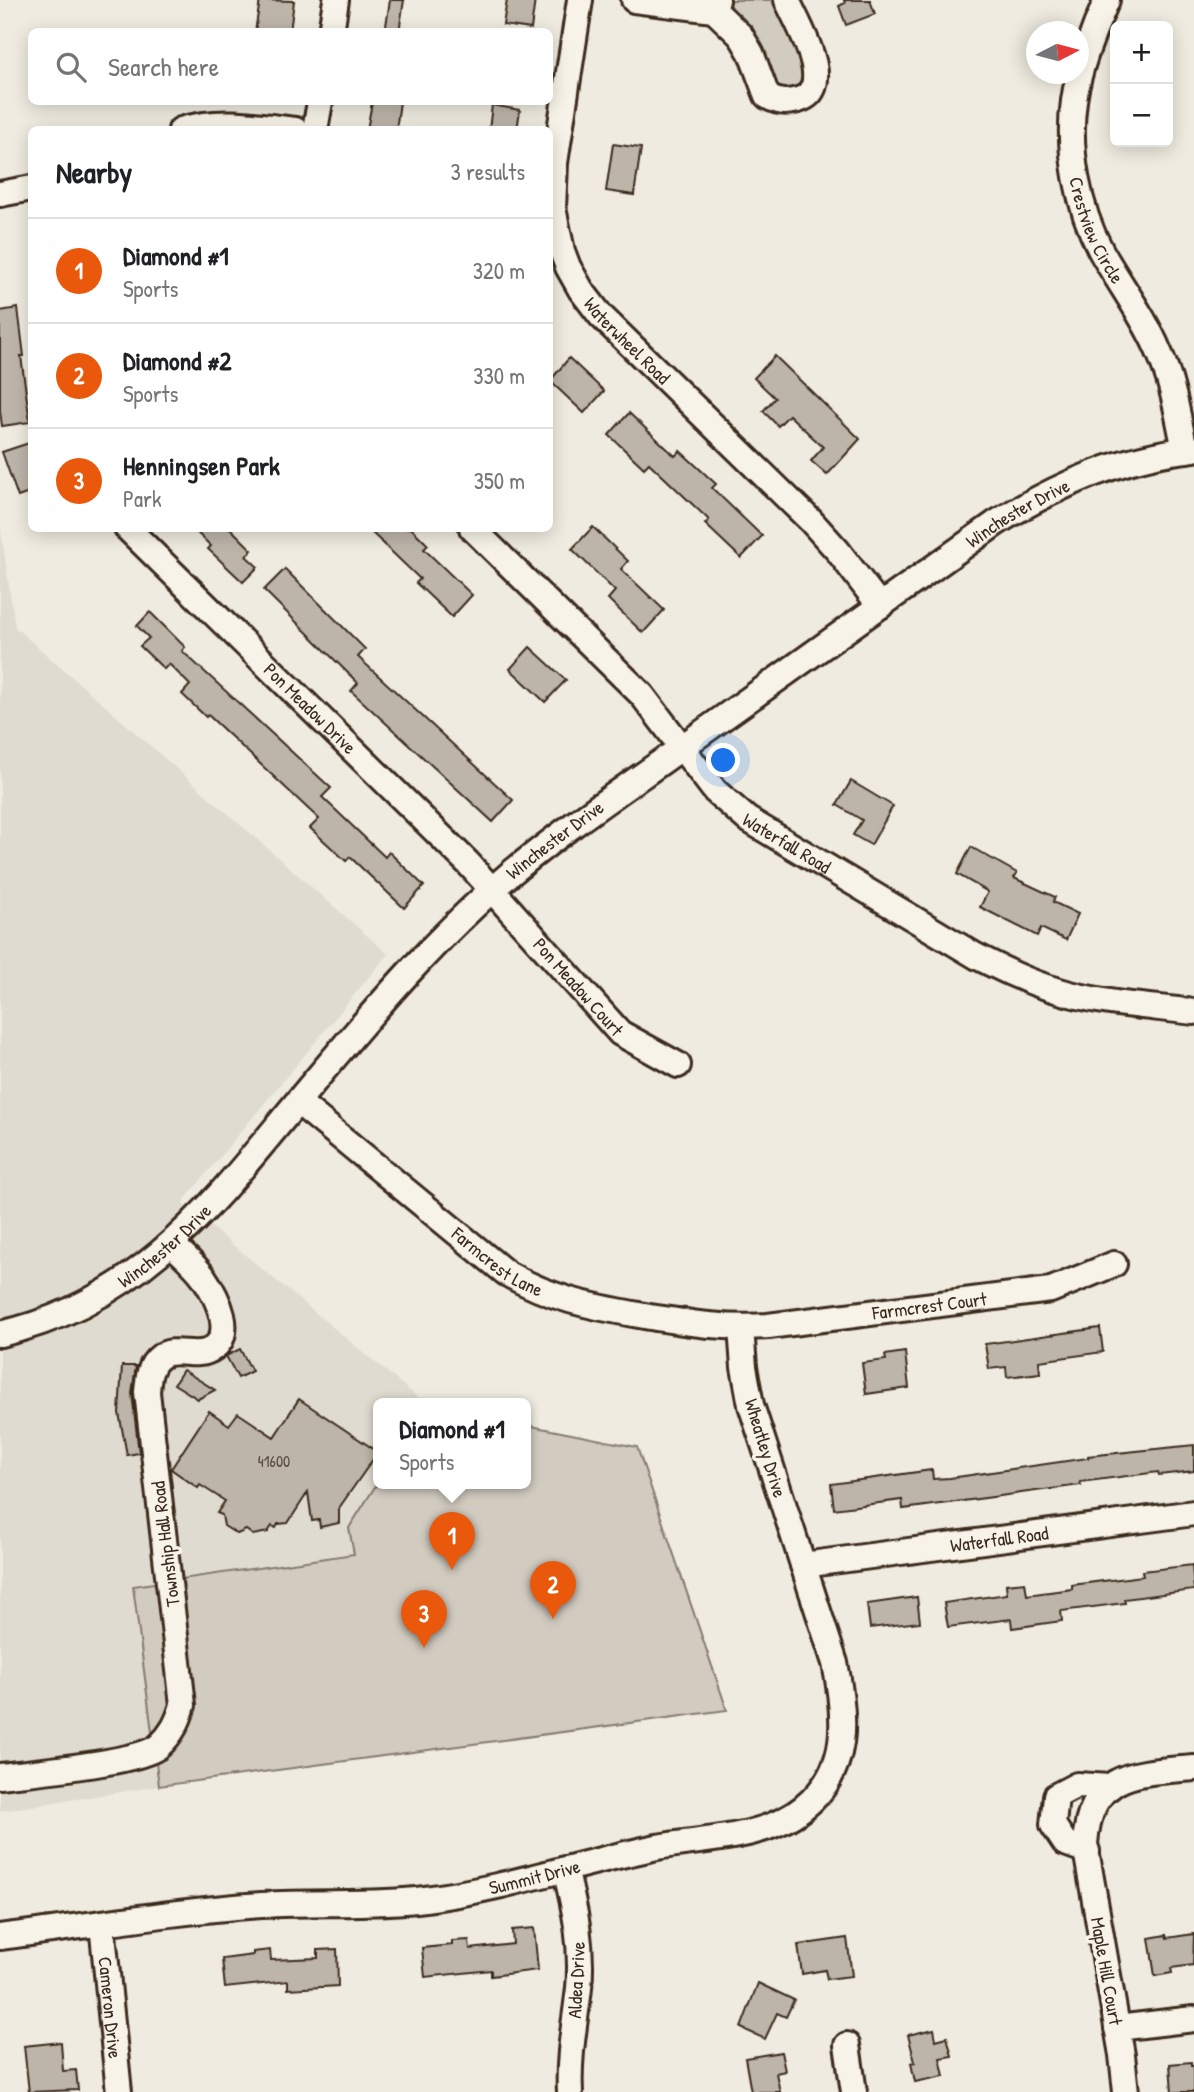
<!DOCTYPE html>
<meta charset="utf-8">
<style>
body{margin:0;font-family:"Patrick Hand",sans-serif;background:#f6f6f6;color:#202124}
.controls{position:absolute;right:21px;top:21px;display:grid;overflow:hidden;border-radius:10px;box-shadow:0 4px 18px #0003}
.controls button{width:63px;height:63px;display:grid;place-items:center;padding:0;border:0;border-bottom:2px solid #e0e0e0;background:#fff;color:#202124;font:35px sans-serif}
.compass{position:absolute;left:1026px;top:21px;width:63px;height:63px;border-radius:50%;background:#fff;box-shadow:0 4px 18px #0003;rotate:84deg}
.you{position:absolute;left:724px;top:761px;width:24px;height:24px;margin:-18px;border:5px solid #fff;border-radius:50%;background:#1a73e8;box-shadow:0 0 0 10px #1a73e833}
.badge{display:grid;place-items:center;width:46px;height:46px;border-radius:50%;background:#ea580c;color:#fff;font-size:23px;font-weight:700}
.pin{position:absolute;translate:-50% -58px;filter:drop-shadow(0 2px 4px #0008)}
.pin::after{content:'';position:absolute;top:37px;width:24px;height:21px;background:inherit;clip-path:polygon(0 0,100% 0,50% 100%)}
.popup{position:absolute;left:373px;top:1398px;width:158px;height:91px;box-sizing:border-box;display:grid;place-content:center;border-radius:10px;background:#fff;filter:drop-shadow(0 2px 5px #0005);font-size:23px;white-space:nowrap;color:#757577}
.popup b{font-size:26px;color:#202124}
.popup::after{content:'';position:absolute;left:50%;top:100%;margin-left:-14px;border:14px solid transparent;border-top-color:#fff}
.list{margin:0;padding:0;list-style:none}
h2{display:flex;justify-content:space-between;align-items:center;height:91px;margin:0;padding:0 28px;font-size:30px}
h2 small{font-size:23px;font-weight:400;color:#757577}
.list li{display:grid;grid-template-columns:46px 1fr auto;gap:21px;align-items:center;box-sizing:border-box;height:105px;padding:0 28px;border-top:2px solid #e0e0e0}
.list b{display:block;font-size:26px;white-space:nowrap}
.list p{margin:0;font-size:23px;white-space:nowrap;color:#757577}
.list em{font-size:23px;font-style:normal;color:#757577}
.icon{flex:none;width:38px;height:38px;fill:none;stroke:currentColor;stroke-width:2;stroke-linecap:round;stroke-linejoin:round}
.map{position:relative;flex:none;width:1194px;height:2092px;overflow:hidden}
.search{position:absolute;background:#fff;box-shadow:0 4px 18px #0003;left:28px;top:28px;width:525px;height:77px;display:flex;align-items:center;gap:18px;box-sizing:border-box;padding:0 24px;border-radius:10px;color:#757577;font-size:26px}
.panel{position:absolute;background:#fff;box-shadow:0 4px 18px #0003;left:28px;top:126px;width:525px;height:406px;border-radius:10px}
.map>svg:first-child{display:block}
.built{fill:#e0dbd0}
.green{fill:#d1cbc0;stroke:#867a6f;stroke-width:2}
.building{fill:#bdb5aa;stroke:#3b2a1e;stroke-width:2}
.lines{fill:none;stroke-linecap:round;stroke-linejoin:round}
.minor-casing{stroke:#3b2a1e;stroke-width:30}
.minor{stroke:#f7f3e8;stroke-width:24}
.labels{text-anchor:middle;stroke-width:7;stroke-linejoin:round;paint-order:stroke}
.number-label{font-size:16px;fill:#5c4d41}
.street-label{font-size:19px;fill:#3b2a1e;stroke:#f7f3e8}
</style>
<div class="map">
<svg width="1194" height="2092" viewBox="0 0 1194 2092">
<rect width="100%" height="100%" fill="#efebe0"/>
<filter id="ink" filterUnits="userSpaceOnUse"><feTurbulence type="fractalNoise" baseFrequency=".0143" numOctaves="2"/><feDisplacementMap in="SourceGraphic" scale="14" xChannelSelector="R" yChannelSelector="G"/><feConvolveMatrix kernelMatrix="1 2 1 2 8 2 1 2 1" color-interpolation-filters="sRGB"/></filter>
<g filter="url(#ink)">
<path class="built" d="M0 524 15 627 388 954 182 1203 426 1404H378V1482L349 1527 354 1554 134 1586 159 1786 0 1811Z"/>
<g class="green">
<path d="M731 0H777L806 69C805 88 795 93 777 88L734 13 730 4Z"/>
<path d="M526 1425 637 1447 727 1710 159 1786 133 1586 354 1554 349 1528 378 1482V1484H526Z"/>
</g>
<g class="building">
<path d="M260 0 294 1 290 32H255Z"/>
<path d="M390 0H404L399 32H385Z"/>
<path d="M507 0H535L531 29 503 25Z"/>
<path d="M844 0H870L875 14 846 25 839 6 845 3Z"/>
<path d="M372 102H400L396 130H367Z"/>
<path d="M492 105 520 110 517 130H489Z"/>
<path d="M613 144 641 148 634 195 606 191Z"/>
<path d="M18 308 24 356H21L30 422 2 426 0 411V311Z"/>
<path d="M775 356 860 439 827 475 811 461 823 447 789 415 778 426 763 411 775 398 754 378Z"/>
<path d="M569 358 604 391 584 413 550 381Z"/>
<path d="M629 413 675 456 680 451 716 484 712 488 762 536 741 558 705 524 709 520 649 463 644 468 609 435Z"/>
<path d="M29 443 32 451V492L18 497 2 452Z"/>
<path d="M593 527 628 561 621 569 664 610 643 633 608 599 615 591 572 549Z"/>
<path d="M192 528H230L252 550 246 556 258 567 243 582 208 549 211 546Z"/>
<path d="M367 528H411L428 545 424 549 472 595 452 617 416 583 420 579Z"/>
<path d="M285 569 365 649 358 657 513 800 493 822 351 691 358 683 264 590Z"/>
<path d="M150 612 185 647 182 651 331 788 322 797 385 857 389 852 424 886 404 908 350 857 346 861 310 828 319 819 208 715 206 717 182 694 190 685 169 664 164 669 140 646 149 638 137 626Z"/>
<path d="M530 647 566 680 545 702 510 669Z"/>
<path d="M851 781 893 806 871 845 853 835 862 820 837 805Z"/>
<path d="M971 847 1017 873 1014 878 1055 897 1053 902 1078 914 1066 940 1041 928 1037 936 980 907 988 892 957 874Z"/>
<path d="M1100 1328 1103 1352 1039 1361 1040 1373 1007 1377 1006 1367 989 1369 985 1344Z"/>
<path d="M240 1349 252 1371 238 1378 226 1356Z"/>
<path d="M905 1352 909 1388 866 1394 862 1363 886 1360 885 1355Z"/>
<path d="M122 1366H136L132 1393 139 1453 127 1455 119 1413Z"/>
<path d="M183 1370 215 1390 198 1399 174 1384Z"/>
<path d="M299 1399 378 1452 339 1508V1523L320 1527 319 1520 312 1521 308 1492 288 1523 278 1524 276 1528 272 1526 268 1532 253 1535 246 1530 237 1534 224 1526 222 1515 217 1513 225 1501 200 1485 198 1488 171 1469 209 1411 229 1425 238 1413 274 1437Z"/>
<path d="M1194 1445V1471L1159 1475 1158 1472 1080 1482 1081 1485 903 1509 902 1500 834 1509 831 1484 932 1470 933 1479 950 1478 1088 1458V1456Z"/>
<path d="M1192 1565 1194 1590 1124 1599 1125 1603 1061 1611 1062 1621 1012 1628 1011 1619 948 1627 944 1603 1007 1594 1006 1584 1025 1582 1027 1595 1072 1589V1585L1143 1576 1142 1571Z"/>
<path d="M917 1597 920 1622 870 1628 867 1604Z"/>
<path d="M534 1928 538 1970 491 1976V1970L425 1977 422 1948 452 1945V1941L469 1940 470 1949 513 1944 512 1930Z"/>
<path d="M1194 1934 1193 1965 1171 1968 1172 1973 1155 1976 1149 1938 1166 1935 1167 1938Z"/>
<path d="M847 1938 852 1976 827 1979 825 1970 802 1974 798 1945Z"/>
<path d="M337 1949 338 1986 288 1989V1981L225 1988 222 1959 253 1955V1952L270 1950 271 1960 318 1958V1950Z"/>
<path d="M758 1983 794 2000 786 2017 777 2013 765 2039 741 2028Z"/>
<path d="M934 2029 936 2040 947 2037 952 2056 940 2058 944 2076 915 2082 911 2063 915 2062 908 2035Z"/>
<path d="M61 2042 63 2071 76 2070 78 2090 29 2092 24 2046Z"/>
<path d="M781 2052 785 2071 776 2073 780 2092H751L745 2058Z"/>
<path d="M1191 2062V2066H1194V2092H1172L1170 2064Z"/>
</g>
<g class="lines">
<defs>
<g id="minor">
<path id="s1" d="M580 0 555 163 553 208 562 251 568 267 581 290 601 316 811 521 838 551 880 606"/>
<path d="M634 0 714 10"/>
<path d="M717 0 714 10 741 36 751 53 767 96C778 103 787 103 798 100 838 89 797 23 787 0"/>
<path id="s2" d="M1107 0C1094 28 1078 70 1074 101 1067 149 1078 208 1101 251 1120 285 1144 316 1159 352 1173 383 1178 417 1185 450"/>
<path d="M331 32 336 0"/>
<path d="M181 130C219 118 256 125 295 130"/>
<path d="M315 130 320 102"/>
<path d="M0 194 32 188"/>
<path id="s3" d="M127 528 468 863 620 1033 678 1065"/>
<path id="s4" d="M472 528 642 695 715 791 747 819 976 956C1002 969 1028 982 1056 990 1100 1004 1148 1006 1194 1012"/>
<path id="s5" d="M298 1102 506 1273C555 1301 595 1307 650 1317 690 1323 727 1329 768 1326L1051 1290 1114 1264"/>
<path id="s6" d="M0 1334C148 1301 222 1191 313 1083 375 1009 437 936 510 874 570 824 636 781 699 735 798 664 897 594 996 523 1057 485 1122 456 1194 449"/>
<path id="s7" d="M803 1565 1194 1513"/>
<path d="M0 1776C31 1772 139 1763 159 1746 172 1734 178 1722 183 1705L147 1392C148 1380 149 1365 160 1357 173 1346 193 1358 208 1351 239 1337 216 1295 203 1276 194 1264 182 1254 172 1244"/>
<path d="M1087 1851 1065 1843 1053 1825 1056 1796 1077 1785 1110 1787"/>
<path d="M565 1869C575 1908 583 1947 579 1988 575 2023 568 2056 570 2092"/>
<path id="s8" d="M102 1924 119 2092"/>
<path id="s9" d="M0 1937C87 1926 174 1911 262 1905 316 1901 371 1906 425 1899 504 1889 579 1863 657 1847 705 1838 763 1840 803 1808 851 1770 846 1717 835 1663L751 1405 744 1367 741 1328"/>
<path d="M1117 2028 1194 2019"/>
<path d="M847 2045 854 2092"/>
<path d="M1126 2092 1122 2055 1085 1844C1090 1771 1136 1773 1194 1768"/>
</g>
</defs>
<use href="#minor" class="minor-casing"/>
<use href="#minor" class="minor"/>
</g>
</g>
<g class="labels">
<g class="number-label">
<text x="274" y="1467">41600</text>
</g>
<g class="street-label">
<text dy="7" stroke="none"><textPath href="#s2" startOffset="240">Crestview Circle</textPath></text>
<text dy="7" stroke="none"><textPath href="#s1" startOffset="366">Waterwheel Road</textPath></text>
<text dy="7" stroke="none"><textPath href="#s6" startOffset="1321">Winchester Drive</textPath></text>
<text dy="7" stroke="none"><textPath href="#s3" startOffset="257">Pon Meadow Drive</textPath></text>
<text dy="7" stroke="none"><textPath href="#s6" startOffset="754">Winchester Drive</textPath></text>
<text dy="7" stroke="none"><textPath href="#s4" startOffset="448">Waterfall Road</textPath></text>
<text dy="7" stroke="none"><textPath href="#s3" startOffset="644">Pon Meadow Court</textPath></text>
<text dy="7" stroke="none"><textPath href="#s6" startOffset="189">Winchester Drive</textPath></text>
<text dy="7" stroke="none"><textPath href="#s5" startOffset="256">Farmcrest Lane</textPath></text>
<text dy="7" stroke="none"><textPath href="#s5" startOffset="702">Farmcrest Court</textPath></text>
<text transform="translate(766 1448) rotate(73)" y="7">Wheatley Drive</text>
<text dy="7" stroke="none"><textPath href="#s7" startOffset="198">Waterfall Road</textPath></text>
<text transform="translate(165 1544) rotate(-97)" y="7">Township Hall Road</text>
<text dy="7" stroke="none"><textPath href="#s9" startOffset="539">Summit Drive</textPath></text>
<text transform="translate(1107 1971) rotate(80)" y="7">Maple Hill Court</text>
<text transform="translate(576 1980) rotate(-87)" y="7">Aldea Drive</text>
<text dy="7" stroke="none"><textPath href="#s8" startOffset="84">Cameron Drive</textPath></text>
</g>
</g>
</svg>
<div class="controls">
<button>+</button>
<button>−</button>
</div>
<svg class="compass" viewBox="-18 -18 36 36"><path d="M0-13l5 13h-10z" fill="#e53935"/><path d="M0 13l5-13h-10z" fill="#757577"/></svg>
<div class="you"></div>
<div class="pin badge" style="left:452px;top:1570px">1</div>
<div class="popup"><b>Diamond #1</b>Sports</div>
<div class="pin badge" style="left:553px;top:1619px">2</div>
<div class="pin badge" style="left:424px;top:1648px">3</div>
<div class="search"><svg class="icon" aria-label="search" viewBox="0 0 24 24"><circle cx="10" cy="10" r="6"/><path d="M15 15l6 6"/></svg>Search here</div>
<section class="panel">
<h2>Nearby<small>3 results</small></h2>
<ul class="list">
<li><span class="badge">1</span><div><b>Diamond #1</b><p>Sports</p></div><em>320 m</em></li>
<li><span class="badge">2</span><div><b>Diamond #2</b><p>Sports</p></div><em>330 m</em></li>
<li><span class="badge">3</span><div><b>Henningsen Park</b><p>Park</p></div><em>350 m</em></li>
</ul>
</section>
</div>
